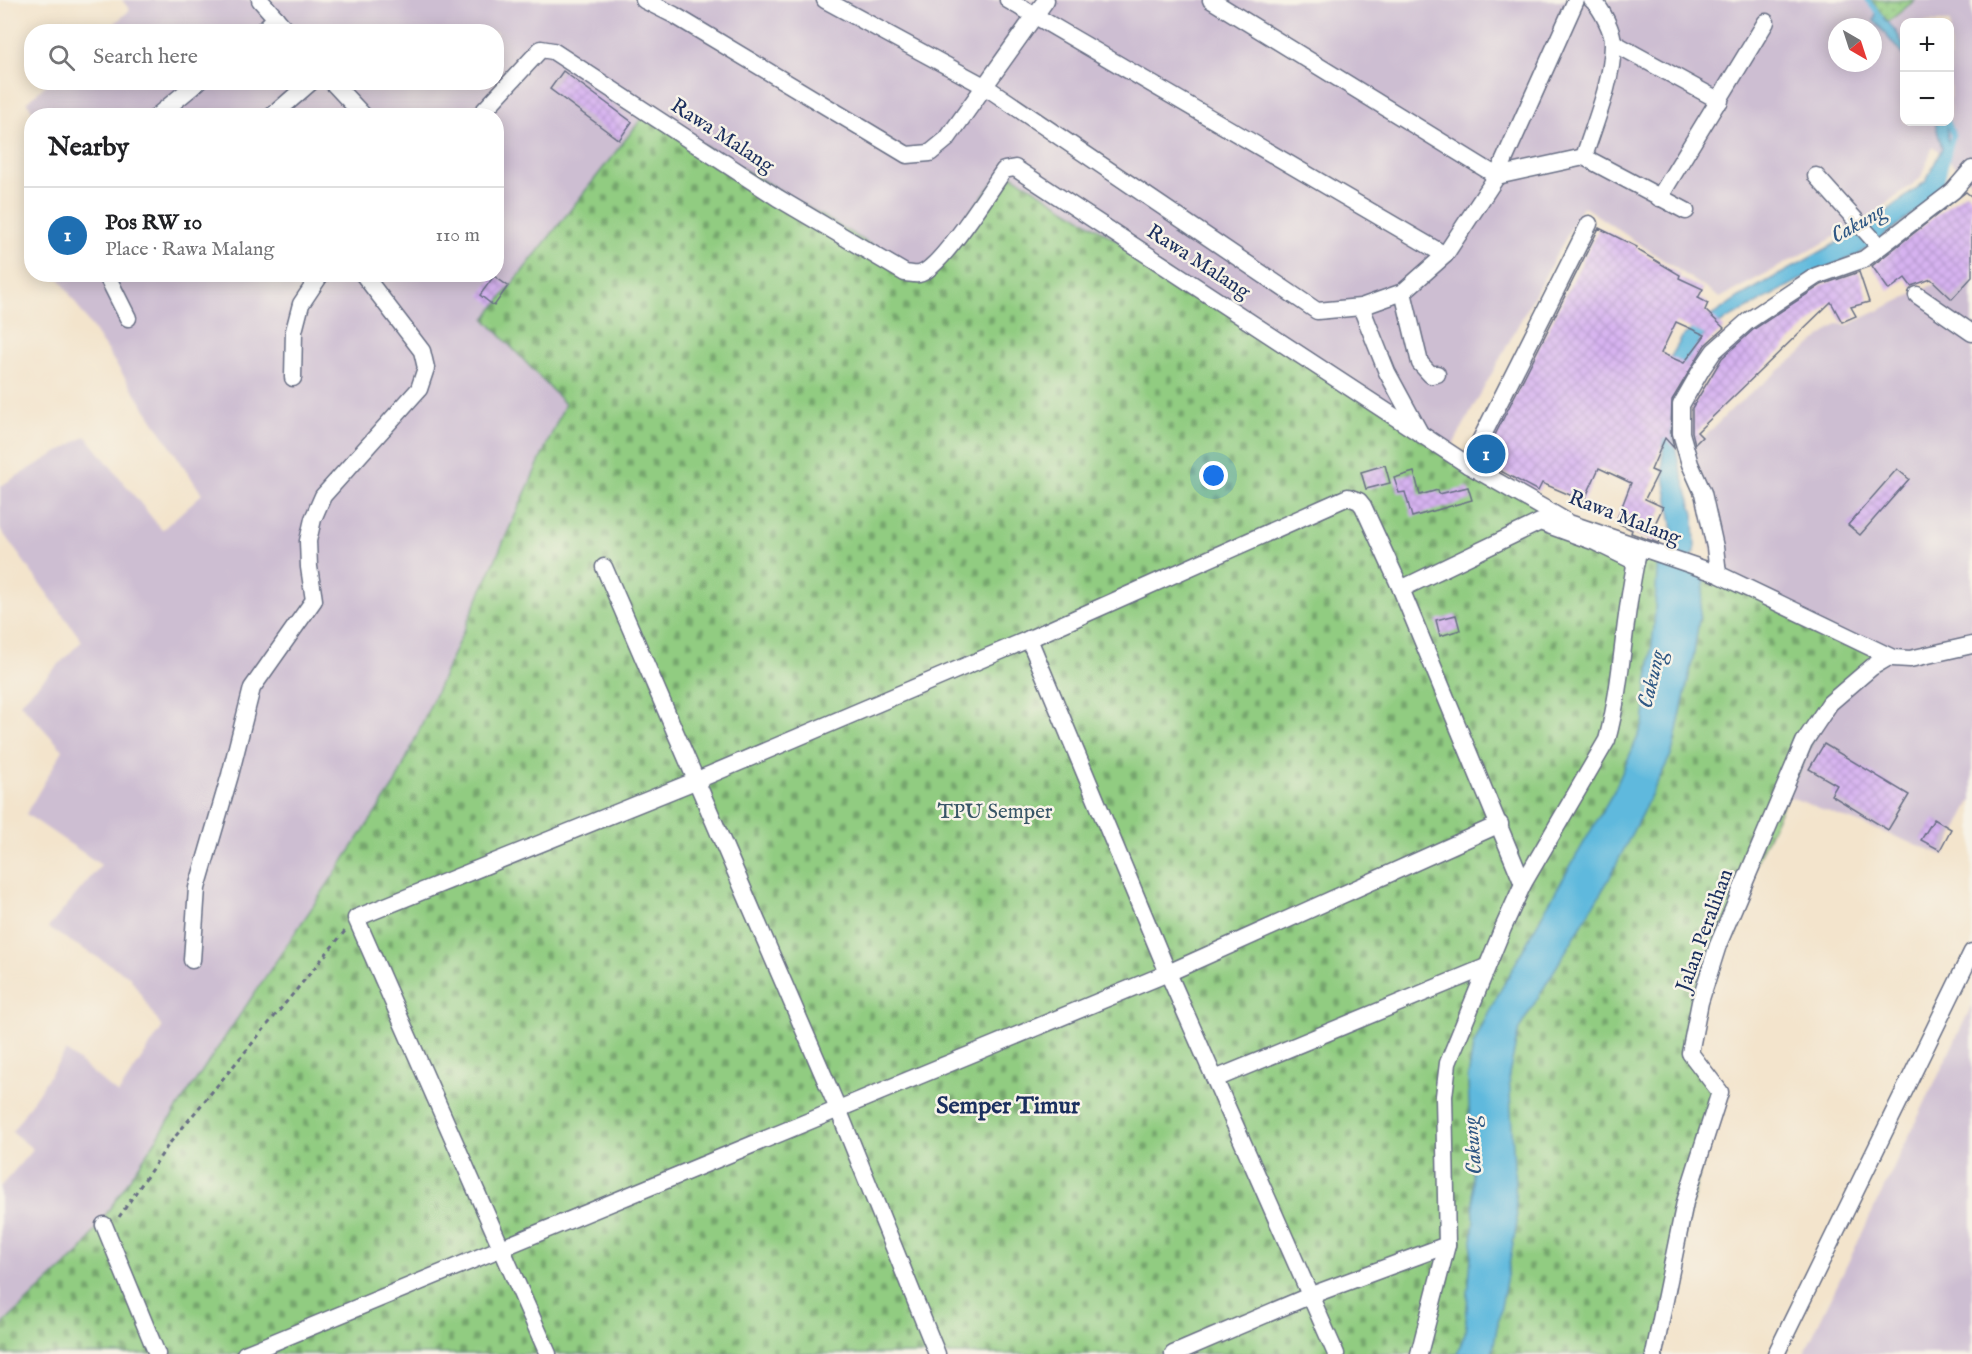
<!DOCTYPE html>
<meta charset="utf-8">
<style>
body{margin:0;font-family:"IM FELL English",serif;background:#f6f6f6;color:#202124}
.controls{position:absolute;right:18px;top:18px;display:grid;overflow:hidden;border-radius:12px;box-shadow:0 3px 15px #0003}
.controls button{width:54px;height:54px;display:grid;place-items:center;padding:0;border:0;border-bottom:2px solid #e0e0e0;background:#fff;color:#202124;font:30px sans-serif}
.compass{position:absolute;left:1828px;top:18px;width:54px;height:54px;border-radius:50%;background:#fff;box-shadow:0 3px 15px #0003;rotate:141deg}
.you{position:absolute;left:1214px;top:476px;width:21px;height:21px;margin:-15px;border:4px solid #fff;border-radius:50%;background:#1a73e8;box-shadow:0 0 0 9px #1a73e833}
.badge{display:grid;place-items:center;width:39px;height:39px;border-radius:50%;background:#1f6fb2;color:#fff;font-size:20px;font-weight:700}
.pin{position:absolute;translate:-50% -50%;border:3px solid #fff;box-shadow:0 2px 6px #0006}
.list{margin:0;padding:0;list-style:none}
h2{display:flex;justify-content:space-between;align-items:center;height:78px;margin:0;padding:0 24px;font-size:26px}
h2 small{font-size:20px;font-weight:400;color:#757577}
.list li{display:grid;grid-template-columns:39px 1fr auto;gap:18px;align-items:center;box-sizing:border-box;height:96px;padding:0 24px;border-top:2px solid #e0e0e0}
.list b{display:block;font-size:22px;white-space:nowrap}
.list p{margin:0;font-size:20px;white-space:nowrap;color:#757577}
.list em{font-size:20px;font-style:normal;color:#757577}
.icon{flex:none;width:33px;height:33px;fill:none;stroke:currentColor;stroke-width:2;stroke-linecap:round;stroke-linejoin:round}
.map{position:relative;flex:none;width:1972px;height:1354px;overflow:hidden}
.search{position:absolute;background:#fff;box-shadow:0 3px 15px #0003;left:24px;top:24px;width:480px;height:66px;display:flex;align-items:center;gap:15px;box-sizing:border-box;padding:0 21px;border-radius:24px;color:#757577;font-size:22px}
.panel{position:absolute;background:#fff;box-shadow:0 3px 15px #0003;left:24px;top:108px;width:480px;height:174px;border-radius:24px}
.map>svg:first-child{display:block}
.industrial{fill:#cdbed2;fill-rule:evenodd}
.grass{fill:url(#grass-dots);stroke:#567e70;stroke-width:1.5}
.cemetery{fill:url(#cemetery-stones);stroke:#567e70;stroke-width:1.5}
.water{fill:#5fb9dd;stroke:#3d749e;stroke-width:1.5}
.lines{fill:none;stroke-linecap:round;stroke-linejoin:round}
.stream{stroke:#5fb9dd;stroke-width:5}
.building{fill:url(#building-cross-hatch);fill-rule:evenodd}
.minor-casing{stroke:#676e84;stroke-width:19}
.path{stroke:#676e84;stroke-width:3;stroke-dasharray:4.5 4.5;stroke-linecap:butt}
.minor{stroke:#fff;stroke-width:16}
.labels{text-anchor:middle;stroke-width:5;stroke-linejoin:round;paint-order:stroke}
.street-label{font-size:21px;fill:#1b2f5e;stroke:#f7f3e8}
.park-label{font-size:21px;fill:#385667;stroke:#f7f3e8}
.water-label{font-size:22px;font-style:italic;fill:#2f5884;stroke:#f7f3e8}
.quarter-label{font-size:24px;font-weight:bold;fill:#1b2f5e;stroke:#f7f3e8}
</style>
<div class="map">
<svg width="1972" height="1354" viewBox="0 0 1972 1354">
<defs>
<pattern id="grass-dots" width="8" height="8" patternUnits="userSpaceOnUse" patternTransform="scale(1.5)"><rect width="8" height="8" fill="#91cc81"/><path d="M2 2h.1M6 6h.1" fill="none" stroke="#76a66d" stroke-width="1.8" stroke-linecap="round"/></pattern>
<pattern id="cemetery-stones" width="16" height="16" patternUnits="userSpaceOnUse" patternTransform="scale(1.5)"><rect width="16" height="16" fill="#91cc81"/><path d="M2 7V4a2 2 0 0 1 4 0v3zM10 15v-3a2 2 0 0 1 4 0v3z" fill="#76a66d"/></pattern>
<pattern id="building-cross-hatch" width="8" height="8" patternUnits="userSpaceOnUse" patternTransform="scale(1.5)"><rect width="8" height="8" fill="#d7b3f0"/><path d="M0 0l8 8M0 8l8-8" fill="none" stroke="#b89ad0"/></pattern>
</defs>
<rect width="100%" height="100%" fill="#f7f3e8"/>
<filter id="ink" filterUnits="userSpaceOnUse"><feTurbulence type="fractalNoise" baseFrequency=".0167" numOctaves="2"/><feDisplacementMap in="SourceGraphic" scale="12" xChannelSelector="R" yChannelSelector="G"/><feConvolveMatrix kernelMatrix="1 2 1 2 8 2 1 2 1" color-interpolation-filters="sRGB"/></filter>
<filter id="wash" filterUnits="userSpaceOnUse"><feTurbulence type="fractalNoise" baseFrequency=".008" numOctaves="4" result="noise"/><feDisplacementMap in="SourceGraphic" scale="24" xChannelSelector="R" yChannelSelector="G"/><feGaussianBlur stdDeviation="1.35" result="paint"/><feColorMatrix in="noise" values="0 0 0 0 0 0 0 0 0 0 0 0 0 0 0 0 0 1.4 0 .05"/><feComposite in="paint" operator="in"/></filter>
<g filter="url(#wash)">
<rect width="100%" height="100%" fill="#f3e4cc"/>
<g class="industrial">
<path d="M122 0H1972V183L1933 146 1921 178 1861 223 1720 298 1583 206 1449 452 929 269 565 404 395 784 82 1250 0 1327V1187L33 1149 12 1132 66 1051 118 1094 162 1028 129 976 48 928 101 865 26 814 63 750 20 703 82 641 0 529V486L86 436 162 530 202 494 57 275 496 274V116H35L27 102 49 82H496V32L106 31 130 10ZM1904 22H1950V122H1904ZM1837 27H1873V63H1837Z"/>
<path d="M1972 248V799L1944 855 1782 794 1718 574 1685 446H1695L1734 407 1838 323 1848 325 1945 279Z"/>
<path d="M1972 1005V1354H1804Z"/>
</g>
<path class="grass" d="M1871 0H1915L1888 22Z"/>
<path class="cemetery" d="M647 112 920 274 1004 170 1569 523 1685 563 1889 657 1830 703 1718 945 1690 1053 1720 1092 1654 1354H0V1327L82 1250 395 784 565 404 485 319Z"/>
<g class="water">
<path d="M1876 12C1891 24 1905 37 1904 57L1874 20Z"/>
<path d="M1935 122H1947L1949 151 1943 178 1927 203 1858 255 1811 274 1709 329 1675 378 1672 427 1679 465 1694 514 1695 552 1689 561 1670 556 1676 549 1663 469V444L1668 362 1683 336 1739 297 1869 225 1926 181 1942 148Z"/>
<path d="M1658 554 1706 571 1694 653 1672 753 1608 881 1519 1029 1509 1074 1517 1223 1492 1354H1457L1465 1333 1474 1219 1468 1078 1473 1046 1488 1013 1546 908 1614 791 1643 725 1654 627Z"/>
</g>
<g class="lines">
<g class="stream">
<path d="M1867 0 1881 17"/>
<path d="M1935 189 1941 184 1953 135 1948 122"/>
</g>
</g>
<g id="blocks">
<g class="building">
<path d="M563 71 632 122 619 140 550 89Z"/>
<path d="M1966 192 1972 197V277L1952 299 1931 279 1911 286 1905 278 1889 290 1872 266Z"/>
<path d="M1599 228 1637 247 1636 249 1680 275 1679 278 1703 289 1698 298 1708 303 1705 310 1724 328 1705 345 1672 400 1671 433 1674 448 1665 438 1651 470 1658 473 1645 499 1663 507 1653 528 1663 533 1658 543 1631 533 1632 530 1616 522 1631 483 1599 468 1584 501 1542 483 1538 491 1482 461ZM1676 322 1705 335 1684 363 1661 353Z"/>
<path d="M1859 272 1869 302 1851 307 1856 316 1842 322 1831 302 1697 432 1702 437 1695 444 1692 432V408L1722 358 1754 329 1821 285Z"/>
<path d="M494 276 508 286 494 306 480 295Z"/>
<path d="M1385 465 1390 483 1366 489 1361 472Z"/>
<path d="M1897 469 1909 479 1860 535 1848 525Z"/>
<path d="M1414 472 1420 495 1438 490 1439 494 1468 487 1472 500 1412 517 1405 492 1399 493 1394 478Z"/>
<path d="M1456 615 1460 630 1440 636 1436 620Z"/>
<path d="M1824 744 1909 795 1888 830 1831 795 1837 785 1809 769Z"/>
<path d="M1934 819 1951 829 1940 850 1921 840Z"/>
</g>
</g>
</g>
<g filter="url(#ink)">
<use href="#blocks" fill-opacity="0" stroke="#676e84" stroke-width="1.5"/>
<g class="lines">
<defs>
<g id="minor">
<path d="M260 0 288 32"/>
<path d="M644 0 674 15 907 155 930 153 947 139 1046 0"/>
<path d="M825 0 986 87 1317 311 1361 307 1403 292 1445 255 1497 176 1576 0"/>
<path d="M1008 0 1445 255"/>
<path d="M1211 0 1497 176 1584 157 1686 211"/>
<path d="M261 32 276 18"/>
<path d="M1614 43 1720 101"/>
<path d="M332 82 364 116"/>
<path d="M157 116 198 82"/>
<path d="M272 116 311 82"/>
<path d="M479 116 541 49 553 51 778 198 905 273C909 273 915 275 919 274 940 270 990 190 1004 170L1015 168 1468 465 1547 510 1569 523 1718 574 1893 658 1910 659 1972 645"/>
<path d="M1584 157C1595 122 1612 83 1613 45 1614 33 1601 7 1592 0"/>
<path d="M1816 176 1879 246"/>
<path d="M1659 198 1766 22"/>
<path d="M106 274 128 318"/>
<path d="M1403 292 1420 363 1431 375 1437 374"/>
<path d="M1917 295 1972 333"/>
<path d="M1361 307 1387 372 1419 431"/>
<path d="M293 378 294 331 301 304 321 274"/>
<path d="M1468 465 1589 224"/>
<path d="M604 567 838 1109 937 1354"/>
<path d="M1718 574 1715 547 1703 493 1690 464 1681 433V405L1701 370 1714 351 1748 321 1816 276 1864 259 1953 191 1972 169"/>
<path d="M1401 589 1540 522 1595 542 1636 562"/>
<path d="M1029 639 1168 973 1336 1354"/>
<path d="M192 960 197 888 230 775 252 688 314 600 309 567 308 541 313 519 323 496 419 389 426 368 422 351 363 274"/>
<path d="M1215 1079 1486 967"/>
<path d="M104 1225 157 1354"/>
<path d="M245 1354 1168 973 1500 824"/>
<path d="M548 1354 356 918 695 781 1029 639 1348 497 1359 501 1363 506 1401 589 1523 884"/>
<path d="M1173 1354 1309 1296 1447 1245"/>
<path d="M1419 1354 1447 1245 1444 1096 1448 1063 1503 928 1523 884 1607 740C1624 678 1623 611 1639 548"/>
<path d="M1654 1354 1685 1202 1720 1092 1690 1053 1700 1002 1718 945 1804 742 1830 703 1872 667 1889 657"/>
<path d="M1776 1354 1972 952"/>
</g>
</defs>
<use href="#minor" class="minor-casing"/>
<path class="path" d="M119 1217 169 1144 345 931"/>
<use href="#minor" class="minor"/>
</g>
</g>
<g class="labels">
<g class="street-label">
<text transform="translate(723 135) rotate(33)" y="7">Rawa Malang</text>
<text transform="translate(1199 261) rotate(33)" y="7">Rawa Malang</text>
<text transform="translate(1625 517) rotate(21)" y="7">Rawa Malang</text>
<text transform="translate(1704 930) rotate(-70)" y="7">Jalan Peralihan</text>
</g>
<g class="park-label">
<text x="995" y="818">TPU Semper</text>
</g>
<g class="water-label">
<text transform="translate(1857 222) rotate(-30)" y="8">Cakung</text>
<text transform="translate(1650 679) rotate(-77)" y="8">Cakung</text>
<text transform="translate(1471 1146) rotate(-95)" y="8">Cakung</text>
</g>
<g class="quarter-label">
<text x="1008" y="1113">Semper Timur</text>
</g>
</g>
</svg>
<div class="controls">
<button>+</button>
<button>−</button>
</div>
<svg class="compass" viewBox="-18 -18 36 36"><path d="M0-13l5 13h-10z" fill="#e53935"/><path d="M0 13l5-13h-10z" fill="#757577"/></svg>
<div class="you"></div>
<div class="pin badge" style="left:1486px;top:454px">1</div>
<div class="search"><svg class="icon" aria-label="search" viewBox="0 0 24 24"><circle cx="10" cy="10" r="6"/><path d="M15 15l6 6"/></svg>Search here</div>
<section class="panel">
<h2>Nearby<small></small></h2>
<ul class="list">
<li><span class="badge">1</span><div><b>Pos RW 10</b><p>Place · Rawa Malang</p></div><em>110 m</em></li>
</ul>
</section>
</div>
